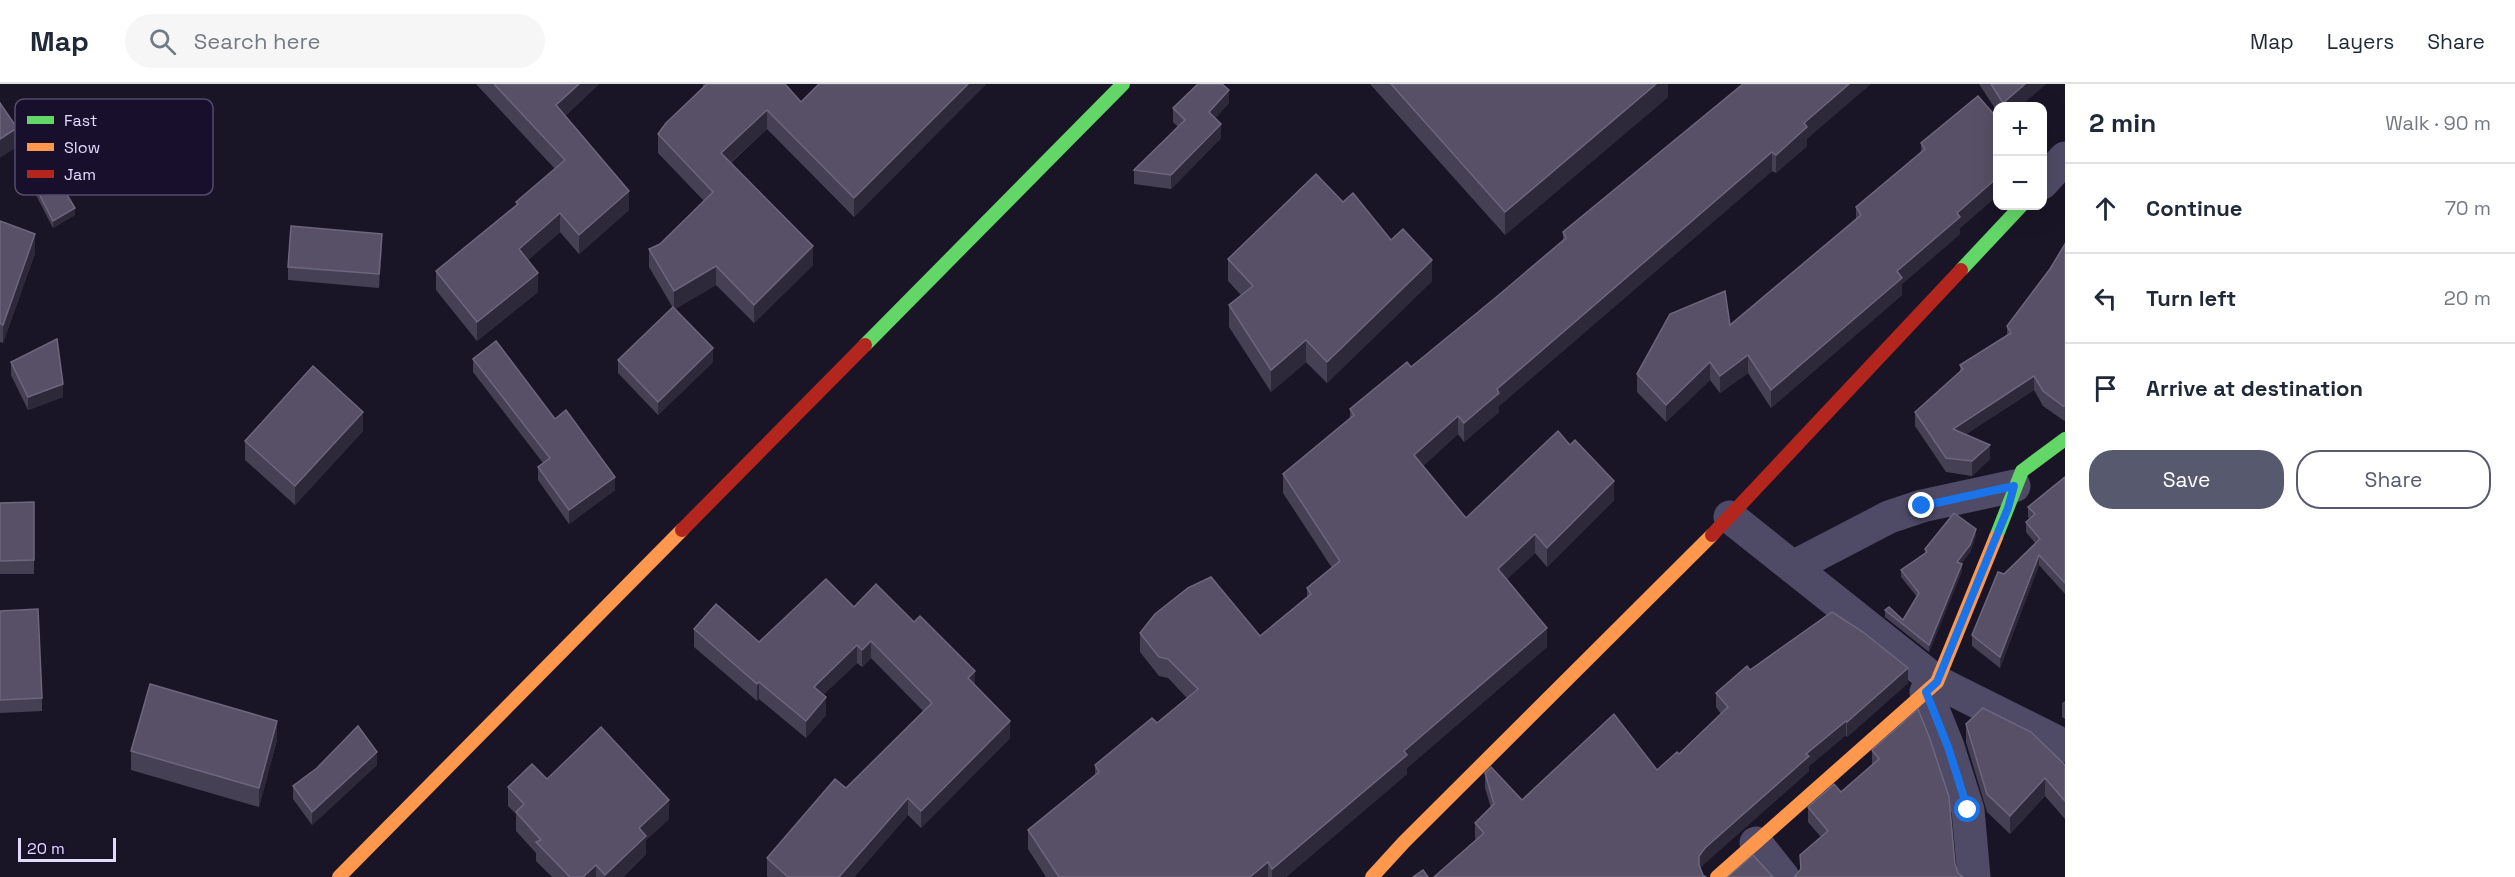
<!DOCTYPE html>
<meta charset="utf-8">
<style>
body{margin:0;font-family:"Space Grotesk",sans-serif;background:#f6f6f7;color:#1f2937}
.controls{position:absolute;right:18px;top:18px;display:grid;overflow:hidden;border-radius:12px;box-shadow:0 6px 24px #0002}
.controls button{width:54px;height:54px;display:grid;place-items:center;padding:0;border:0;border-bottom:2px solid #e0e1e3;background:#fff;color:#1f2937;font:30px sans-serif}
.scale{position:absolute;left:18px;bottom:15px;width:98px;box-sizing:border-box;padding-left:6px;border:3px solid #e2dbff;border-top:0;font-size:16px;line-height:21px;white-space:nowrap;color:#e2dbff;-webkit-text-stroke:4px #170f2c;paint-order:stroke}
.stop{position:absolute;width:18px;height:18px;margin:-14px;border:4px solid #1a73e8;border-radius:50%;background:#fff}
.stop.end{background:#1a73e8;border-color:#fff;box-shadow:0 2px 6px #0008}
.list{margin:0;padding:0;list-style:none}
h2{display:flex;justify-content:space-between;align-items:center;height:78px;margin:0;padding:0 24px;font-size:26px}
h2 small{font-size:20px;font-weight:400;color:#747a83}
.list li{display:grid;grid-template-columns:39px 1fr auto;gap:18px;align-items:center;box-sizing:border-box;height:90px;padding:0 24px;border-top:2px solid #e0e1e3}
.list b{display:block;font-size:22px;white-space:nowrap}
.list em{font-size:20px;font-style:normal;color:#747a83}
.actions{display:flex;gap:12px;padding:18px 24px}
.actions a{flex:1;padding:14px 0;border:2px solid #575a6f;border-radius:24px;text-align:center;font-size:21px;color:#575a6f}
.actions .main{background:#575a6f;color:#fff}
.icon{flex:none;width:33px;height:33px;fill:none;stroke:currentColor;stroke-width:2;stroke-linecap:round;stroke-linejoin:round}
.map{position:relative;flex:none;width:2065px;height:793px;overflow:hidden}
header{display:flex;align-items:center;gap:36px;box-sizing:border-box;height:84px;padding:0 30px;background:#fff;border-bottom:2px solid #e0e1e3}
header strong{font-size:28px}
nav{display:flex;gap:33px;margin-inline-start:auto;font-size:21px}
.search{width:420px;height:54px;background:#f6f6f7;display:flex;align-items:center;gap:15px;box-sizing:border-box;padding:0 21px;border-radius:33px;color:#747a83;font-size:22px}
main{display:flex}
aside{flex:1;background:#fff}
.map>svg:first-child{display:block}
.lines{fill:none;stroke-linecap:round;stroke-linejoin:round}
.street{stroke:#4f4b67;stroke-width:33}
.fast{stroke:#63d668;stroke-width:14}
.slow{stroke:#ff974d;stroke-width:14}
.jam{stroke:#b3261e;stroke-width:14}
.wall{fill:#464054}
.shaded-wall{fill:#2d283a}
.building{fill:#575066;stroke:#6c667e;stroke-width:1.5}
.route{stroke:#1a73e8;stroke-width:8}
.key{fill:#170f2c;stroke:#544c6b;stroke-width:1.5}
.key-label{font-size:16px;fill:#e2dbff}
</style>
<header>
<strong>Map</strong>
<div class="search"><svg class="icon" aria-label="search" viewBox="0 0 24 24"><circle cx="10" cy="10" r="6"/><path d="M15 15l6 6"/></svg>Search here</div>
<nav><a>Map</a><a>Layers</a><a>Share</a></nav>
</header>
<main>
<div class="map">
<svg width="2065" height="793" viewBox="0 0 2065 793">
<rect width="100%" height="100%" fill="#1a1526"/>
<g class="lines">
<g class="street">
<path d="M2042 99 2065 74"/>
<path d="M1730 433 1937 598 2065 662"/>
<path d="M1793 483 1889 433 1922 422 2014 402"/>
<path d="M1926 608 1948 663 1968 726 1974 793"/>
<path d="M1756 759 1783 793"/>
</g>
<g class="fast">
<path d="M1961 186 2021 122"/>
<path d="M865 261 1123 0"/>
<path d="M1996 453 2022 387 2065 355"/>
</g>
<g class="slow">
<path d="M339 793 682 446"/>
<path d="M1372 793 1404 758 1712 451"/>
<path d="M1717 793 1937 598 1996 453"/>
</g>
<g class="jam">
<path d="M682 446 865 261"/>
<path d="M1712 451 1961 186"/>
</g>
</g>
<g class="wall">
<path d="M476 0H599L565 32 629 126 579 170 560 148 528 176 538 208 477 257 436 206V187L516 122V118L555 85Z"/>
<path d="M703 0H785L801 18 986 0 854 133 767 45 731 79 813 181 754 239 716 201 675 225 713 278 658 331 618 289V276L673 224 649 183V165L660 160 704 117 658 69V50L703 3Z"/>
<path d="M1370 0H1668V13L1505 151Z"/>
<path d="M1743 0 1807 55V62L1776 89 1772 87 1499 322V328L1464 358 1458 350 1423 382 1466 434 1614 416 1547 483 1535 469 1506 496 1547 563 1407 684V690L1286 793H1046L1028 765V746L1095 691V681L1157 639 1187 614 1168 594 1159 592 1140 568V549L1260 552 1307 513V504L1332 484 1283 409V390L1350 335V325L1411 283 1494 215 1563 157V148Z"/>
<path d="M1979 0H2046L2020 22H1998V29Z"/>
<path d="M1229 19 1215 34 1221 54 1171 105 1134 100V86L1178 43 1173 38V24Z"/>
<path d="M1998 35V111L1960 144V150L1902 200V211L1771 324 1748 289 1720 309 1710 296 1666 338 1637 308V290L1730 241 1856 136V123L1921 69V59Z"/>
<path d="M19 71 75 131 53 144 19 78Z"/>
<path d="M1343 118 1391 156 1432 197 1327 299 1306 278 1271 308 1229 243V221L1241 211 1228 197V175Z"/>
<path d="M0 137 35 169 3 259 0 258Z"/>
<path d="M2065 160V337L2063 336 2043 322 2034 306 1966 350 1990 375 1972 392 1946 388 1915 342V328L1960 287V281L2007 251V242L2050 185Z"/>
<path d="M382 163 379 204 288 196V183Z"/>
<path d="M473 275 555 335 615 406 569 440 538 396V383L543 379 473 288Z"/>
<path d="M11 278 63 313 28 326 11 291Z"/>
<path d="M363 347 295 421 245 376V357Z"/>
<path d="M2065 393V510L2039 481 2000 584 1972 562V551L2004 490 2035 459 2026 448V438L2030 435 2028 433V423Z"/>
<path d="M34 418V490H0V419Z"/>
<path d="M1976 452 1970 468 1961 480 1962 487 1929 568 1885 533V526L1903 536 1917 513 1901 493V486L1925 469V465Z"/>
<path d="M854 523 975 601 1010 654 921 744 908 731 854 793H768L767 792V774L846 704 923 627 871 574 862 583 857 579 823 611 826 631 806 654 759 615 757 617 694 563V545L759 558Z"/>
<path d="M0 527 42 614V627L0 629Z"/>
<path d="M1750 586 1908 599 1847 653 1846 651 1809 682V687L1705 779 1476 756 1475 754V739L1491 724 1485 704V689L1522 716 1657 686 1679 670 1721 630 1716 623V609Z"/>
<path d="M2065 617V635L2062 633V619Z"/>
<path d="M1918 625 1955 780 1958 789 1800 786V771L1821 753 1808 738V723L1841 708 1872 681V666Z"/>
<path d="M1966 640 2065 681V735L2045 712 2010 750 1987 728 1966 658Z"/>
<path d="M277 656 259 723 131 686V667Z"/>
<path d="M377 681 312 741 293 715V702Z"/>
<path d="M547 695 669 735 646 756V770L623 793H552L536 777V769L516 747V730L508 722V703Z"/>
</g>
<g class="shaded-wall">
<path d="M579 0H599L556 40V21Z"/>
<path d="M968 0H986L854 133V114Z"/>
<path d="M1656 0H1668V13L1505 151V128Z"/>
<path d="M1849 0H1871L1807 55V62L1776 89V71L1804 39Z"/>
<path d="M2025 0H2046L2020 22H2003V19Z"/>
<path d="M1229 6V19L1209 41V28Z"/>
<path d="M767 26V45L721 87V69Z"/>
<path d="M1221 40V54L1171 105V91Z"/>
<path d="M17 44V63L0 74V55Z"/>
<path d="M1772 68V87L1499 322V328L1464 358V339L1497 305Z"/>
<path d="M1998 93V111L1960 144V150L1902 200V211L1771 324V306L1897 187 1957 129Z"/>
<path d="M629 107V126L579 170V151Z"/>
<path d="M75 124V131L53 144V137Z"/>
<path d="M560 129V148L519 184V165Z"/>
<path d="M35 150V169L3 259V241Z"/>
<path d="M382 150V163L379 204V190Z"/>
<path d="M813 162V181L754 239V221Z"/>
<path d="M1432 176V197L1327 299V278Z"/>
<path d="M716 182V201L674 226V207Z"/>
<path d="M538 189V208L477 257V238Z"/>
<path d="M1306 256V278L1271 308V286Z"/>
<path d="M713 264V278L658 331V318Z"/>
<path d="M1748 271V289L1720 309V292Z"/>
<path d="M1710 278V296L1666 338V321Z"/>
<path d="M2034 292V306L1953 359V345Z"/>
<path d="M63 300V313L28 326V313Z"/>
<path d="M363 328V347L295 421V402Z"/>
<path d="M1458 332V350L1414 390V371Z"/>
<path d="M1990 361V375L1972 392V377Z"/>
<path d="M615 393V406L569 440V426Z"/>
<path d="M1614 397V416L1547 483V464Z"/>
<path d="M1976 445V452L1970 468 1957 485V478Z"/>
<path d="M1535 450V469L1498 504V485Z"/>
<path d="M2039 471V481L2000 584V573Z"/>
<path d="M1962 480V487L1929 568V561Z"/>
<path d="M1547 544V563L1407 684V690L1286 793H1272V785L1404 667Z"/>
<path d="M871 557V574L862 583V566Z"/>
<path d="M857 561V579L814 620V603Z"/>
<path d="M1908 584V599L1847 653V638Z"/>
<path d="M975 587V604L968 594Z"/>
<path d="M759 598V615L757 617V600Z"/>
<path d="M826 613V631L806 654V637Z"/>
<path d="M277 637V656L259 723V704Z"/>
<path d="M1010 637V654L921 744V727Z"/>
<path d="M1846 637V651L1809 682V687L1705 779 1699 787V772L1705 764 1806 670Z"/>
<path d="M377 668V681L312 741V728Z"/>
<path d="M2045 694V712L2010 750V732Z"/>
<path d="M908 714V731L854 793H839Z"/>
<path d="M669 716V735L646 756V770L623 793H605V791L639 744Z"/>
<path d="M1268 778V793H1250Z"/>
<path d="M596 781V793H583Z"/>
</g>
<g class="building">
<path d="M494 0H579L556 21 629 107 579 151 560 129 519 165 538 189 477 238 436 187 518 120 516 118 565 76Z"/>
<path d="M707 0H785L801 18 819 0H968L854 114 767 26 721 69 813 162 754 221 716 182 674 207 649 165 660 160 713 108 658 50 666 39Z"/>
<path d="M1198 0H1222L1229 6 1209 28 1221 40 1171 91 1134 86 1185 36 1173 24Z"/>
<path d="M1391 0H1656L1505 128Z"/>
<path d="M1743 0H1849L1804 39 1807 43 1776 71 1772 68 1497 305 1499 309 1464 339 1458 332 1414 371 1466 434 1558 347 1570 361 1575 356 1614 397 1547 464 1535 450 1498 485 1547 544 1404 667 1407 671 1272 785 1268 778 1250 793H1059L1028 746 1099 688 1095 681 1152 634 1157 639 1198 605 1168 575 1159 573 1140 549 1155 530 1188 504 1211 493 1260 552 1311 510 1307 504 1340 477 1283 390 1354 331 1350 325 1407 278 1411 283 1494 215 1566 154 1563 148Z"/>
<path d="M1991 0H2025L2003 19Z"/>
<path d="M1978 12 1998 35V93L1957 129 1960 133 1897 187 1902 194 1771 306 1748 271 1720 292 1710 278 1666 321 1637 290 1670 230 1725 207 1730 241 1861 131 1856 123 1925 65 1921 59Z"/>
<path d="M0 19 17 44 0 55Z"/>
<path d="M37 61 75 124 53 137 19 71Z"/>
<path d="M1316 90 1343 118 1353 109 1391 156 1403 145 1432 176 1327 278 1306 256 1271 286 1229 221 1253 202 1228 175Z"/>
<path d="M0 137 35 150 3 241 0 239Z"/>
<path d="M291 142 382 150 379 190 288 183Z"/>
<path d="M2065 160V322H2063L2043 307 2034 292 1953 345 1990 361 1972 377 1946 374 1915 328 1963 285 1960 281 2011 249 2007 242 2050 185Z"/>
<path d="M673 223 713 264 658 318 618 276Z"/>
<path d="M57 255 63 300 28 313 11 278Z"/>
<path d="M496 257 555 335 566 326 615 393 569 426 538 383 550 374 473 275Z"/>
<path d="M313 282 363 328 295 402 245 357Z"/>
<path d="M2065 393V499L2039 471 2000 573 1972 551 1998 488 2004 490 2040 455 2026 438 2035 430 2028 423Z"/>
<path d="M34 418V476L0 477V419Z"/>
<path d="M1954 429 1976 445 1970 461 1957 478 1962 480 1929 561 1885 526 1889 523 1903 536 1919 509 1901 486 1927 468 1925 465Z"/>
<path d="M826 495 854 523 876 500 914 538 920 532 975 587 968 594 1010 637 921 727 908 714 839 793H788L767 774 835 695 846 704 932 619 871 557 862 566 857 561 814 603 826 613 806 637 759 598 757 600 694 545 716 520 759 558Z"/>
<path d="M38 525 42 614 0 616V527Z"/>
<path d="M1832 528 1863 548 1908 584 1847 638 1846 637 1806 670 1809 672 1705 764 1699 772V781L1703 791 1706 793H1434L1484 749 1475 739 1494 720 1485 689 1491 683 1522 716 1614 630 1657 686 1677 668 1679 670 1728 623 1716 609 1747 582 1750 586Z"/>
<path d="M150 600 277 637 259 704 131 667Z"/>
<path d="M1983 624 2031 648 2065 681V717L2045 694 2010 732 1987 710 1966 640Z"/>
<path d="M1918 625 1930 655 1949 713 1955 780 1958 789 1963 793H1794L1801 785 1800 771 1828 747 1808 723 1834 700 1841 708 1879 675 1872 666Z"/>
<path d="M358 642 377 668 312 728 293 702 317 684Z"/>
<path d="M601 643 669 716 639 744 646 752 605 791 596 781 583 793H570L536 758 541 756 516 728 524 720 508 703 532 680 547 695Z"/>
<path d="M1753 771 1773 793H1728L1729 792Z"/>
<path d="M1423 786 1428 793H1413Z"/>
</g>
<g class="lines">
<path class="route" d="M1922 422 2014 402 2008 424 1937 598 1926 608 1948 663 1968 726"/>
</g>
<rect x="15" y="15" width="198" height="96" rx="9" class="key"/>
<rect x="27" y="32" width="27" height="8" fill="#63d668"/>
<rect x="27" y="59" width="27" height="8" fill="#ff974d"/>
<rect x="27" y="86" width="27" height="8" fill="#b3261e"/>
<g class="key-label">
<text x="64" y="42">Fast</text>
<text x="64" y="69">Slow</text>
<text x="64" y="96">Jam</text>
</g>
</svg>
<div class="controls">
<button>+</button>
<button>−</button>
</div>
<div class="scale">20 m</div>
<div class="stop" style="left:1968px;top:726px"></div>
<div class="stop end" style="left:1922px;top:422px"></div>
</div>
<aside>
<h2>2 min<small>Walk · 90 m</small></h2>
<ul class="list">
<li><svg class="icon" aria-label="ahead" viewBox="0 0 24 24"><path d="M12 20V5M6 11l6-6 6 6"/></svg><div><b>Continue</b></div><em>70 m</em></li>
<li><svg class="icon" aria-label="left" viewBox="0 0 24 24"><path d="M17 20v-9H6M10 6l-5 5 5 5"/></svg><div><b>Turn left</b></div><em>20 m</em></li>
<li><svg class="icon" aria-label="arrive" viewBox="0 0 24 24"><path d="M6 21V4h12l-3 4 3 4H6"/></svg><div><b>Arrive at destination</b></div></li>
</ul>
<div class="actions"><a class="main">Save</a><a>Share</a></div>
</aside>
</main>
